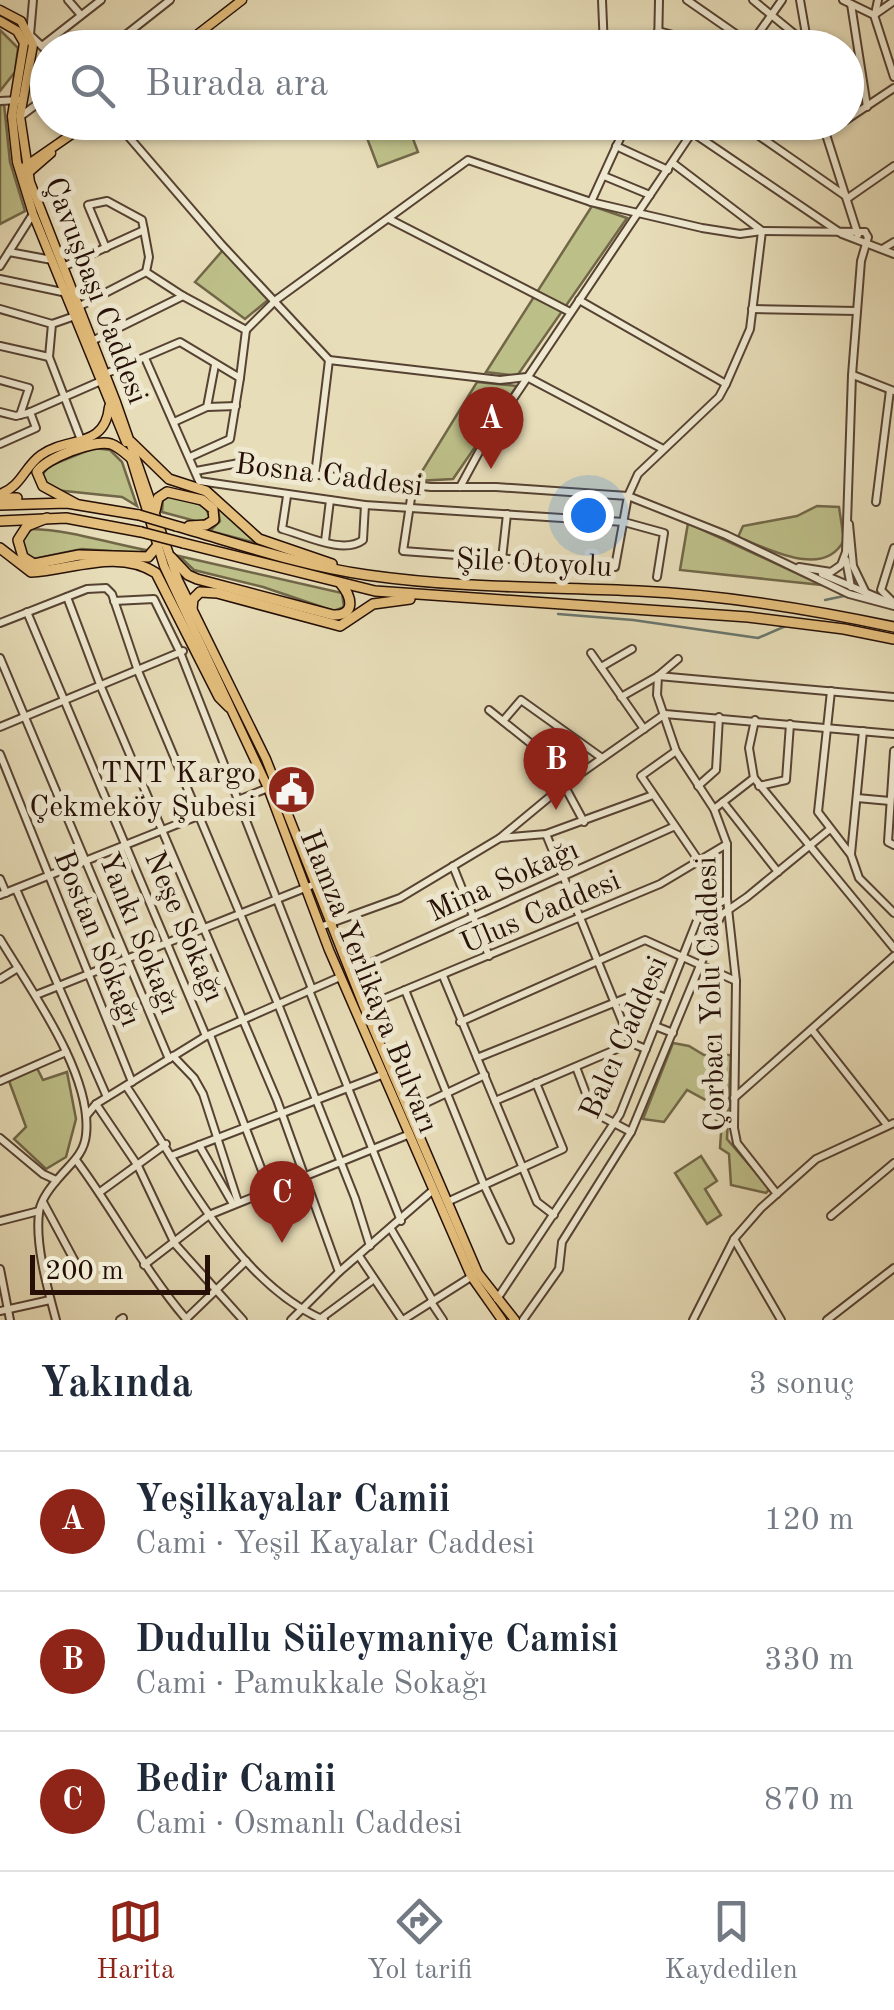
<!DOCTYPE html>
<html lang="tr">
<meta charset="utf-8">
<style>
body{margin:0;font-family:"Old Standard TT",serif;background:#f2f2f3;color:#1f2937}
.scale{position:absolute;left:30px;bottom:25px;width:180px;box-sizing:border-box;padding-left:10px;border:5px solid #250f06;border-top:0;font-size:28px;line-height:35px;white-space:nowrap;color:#250f06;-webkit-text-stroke:8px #efe9d1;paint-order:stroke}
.you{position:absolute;left:588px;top:515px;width:35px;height:35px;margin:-25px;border:8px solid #fff;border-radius:50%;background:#1a73e8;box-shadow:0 0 0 15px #1a73e833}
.badge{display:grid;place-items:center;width:65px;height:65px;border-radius:50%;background:#8f2418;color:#fff;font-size:32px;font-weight:700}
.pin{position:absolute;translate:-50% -82px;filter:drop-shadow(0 2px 5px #0008)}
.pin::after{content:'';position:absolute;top:52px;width:35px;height:30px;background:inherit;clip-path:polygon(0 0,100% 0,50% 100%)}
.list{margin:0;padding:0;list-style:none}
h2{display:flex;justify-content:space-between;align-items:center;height:130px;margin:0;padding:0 40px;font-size:42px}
h2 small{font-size:32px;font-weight:400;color:#747a83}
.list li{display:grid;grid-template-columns:65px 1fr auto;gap:30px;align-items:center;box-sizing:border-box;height:140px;padding:0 40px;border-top:2px solid #e0e1e3}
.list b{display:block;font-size:38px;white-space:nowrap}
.list p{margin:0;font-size:32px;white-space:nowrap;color:#747a83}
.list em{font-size:32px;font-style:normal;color:#747a83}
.icon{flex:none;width:55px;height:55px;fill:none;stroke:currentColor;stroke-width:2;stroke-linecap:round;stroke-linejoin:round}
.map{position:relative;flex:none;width:894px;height:1320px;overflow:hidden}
.search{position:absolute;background:#fff;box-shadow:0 2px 8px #0004;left:30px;right:30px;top:30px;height:110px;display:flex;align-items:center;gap:25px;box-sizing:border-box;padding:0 35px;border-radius:55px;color:#747a83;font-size:38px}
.sheet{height:550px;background:#fff}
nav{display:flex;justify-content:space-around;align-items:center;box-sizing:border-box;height:140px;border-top:2px solid #e0e1e3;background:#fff;font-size:28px;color:#747a83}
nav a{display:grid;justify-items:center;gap:5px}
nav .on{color:#8f2418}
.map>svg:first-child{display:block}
.green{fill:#bdbf89;stroke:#716748;stroke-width:2.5}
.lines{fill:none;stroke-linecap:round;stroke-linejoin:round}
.stream{stroke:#69766e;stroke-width:2.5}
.minor-casing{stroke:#564232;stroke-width:10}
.major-casing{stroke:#250f06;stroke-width:11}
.highway-casing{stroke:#250f06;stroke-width:12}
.minor{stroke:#efe9d1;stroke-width:6}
.major{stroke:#e4be7c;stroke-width:8}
.highway{stroke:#e4be7c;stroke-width:9}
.highway-bridge-casing{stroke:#250f06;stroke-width:12;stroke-linecap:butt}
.highway-bridge{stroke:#e4be7c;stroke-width:9}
.labels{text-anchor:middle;stroke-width:10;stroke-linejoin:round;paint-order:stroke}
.street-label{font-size:30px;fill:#250f06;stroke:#efe9d1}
.poi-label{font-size:30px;fill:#250f06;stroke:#efe9d1;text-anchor:end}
</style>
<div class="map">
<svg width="894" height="1320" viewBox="0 0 894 1320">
<rect width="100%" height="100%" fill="#e7ddb8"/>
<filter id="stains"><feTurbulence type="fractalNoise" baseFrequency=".002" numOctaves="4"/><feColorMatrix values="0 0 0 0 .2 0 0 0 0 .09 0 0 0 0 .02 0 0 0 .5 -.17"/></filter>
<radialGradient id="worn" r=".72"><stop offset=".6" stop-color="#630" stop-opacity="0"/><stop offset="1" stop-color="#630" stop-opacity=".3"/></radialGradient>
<g class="green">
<path d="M0 30 18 48 15 72 0 91Z"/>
<path d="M4 104 10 162 25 211 0 224V106Z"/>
<path d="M407 123 418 152 378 167 367 138Z"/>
<path d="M592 206 627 218 517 376 486 372Z"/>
<path d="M223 250 268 300 245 319 195 282Z"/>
<path d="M477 382 517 386 453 479 416 481Z"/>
<path d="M94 448 110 450 122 462 137 506 122 497 55 490 46 485 42 475 49 466Z"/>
<path d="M170 495 205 506 210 518 199 522 162 512 163 498Z"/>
<path d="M217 506 260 544 210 531 220 521Z"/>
<path d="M817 506 839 507 844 540C824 580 767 548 738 537L743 526 797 516Z"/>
<path d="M688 523 822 585 680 570Z"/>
<path d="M32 529C71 530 107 543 146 550L138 553 82 549 33 559 24 552 22 538Z"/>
<path d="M179 556 342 593 344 607 334 611 263 587 194 570Z"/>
<path d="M673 1043 689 1046 704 1055H731L727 1139 770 1189 766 1193 731 1185 729 1154 720 1148 721 1133 709 1102 687 1090 664 1122 643 1119Z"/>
<path d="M37 1068 43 1080 67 1072 76 1119 66 1157 46 1169 14 1139 26 1127 9 1081Z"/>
<path d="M701 1156 717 1181 705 1189 721 1215 707 1224 675 1173Z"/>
</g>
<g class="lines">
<g class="stream">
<path d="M825 600 844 596"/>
<path d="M558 614 633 620 758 638 788 625"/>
</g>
<defs>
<g id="minor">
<path d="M33 0 30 35 48 52"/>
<path d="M68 0 81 15"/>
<path d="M602 0 604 48"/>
<path d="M687 0 756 48"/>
<path d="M753 0 808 45"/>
<path d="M800 0 808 46"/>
<path d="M843 0 874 15 894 77"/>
<path d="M851 4 867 107"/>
<path d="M875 14 878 0"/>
<path d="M874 15 894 1"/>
<path d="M658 31 673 35 691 48"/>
<path d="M751 44 782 0"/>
<path d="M42 46 101 0"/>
<path d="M109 48 170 0"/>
<path d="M658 48 659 0"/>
<path d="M0 101 19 100"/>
<path d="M21 116 48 96"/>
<path d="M846 120 894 88"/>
<path d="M116 122 221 244 329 360"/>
<path d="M677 122 842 234 894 254"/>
<path d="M739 122 847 197"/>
<path d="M802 122 825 133 842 122"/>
<path d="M822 122 858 235"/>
<path d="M616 146 668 170"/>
<path d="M604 176 650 195"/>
<path d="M848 198 894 166"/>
<path d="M591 202 623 132 612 122"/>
<path d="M389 219 570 312"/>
<path d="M106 248 88 205 107 201 142 220 144 230"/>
<path d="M884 248 894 242"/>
<path d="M9 252 52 260"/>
<path d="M0 266 33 214"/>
<path d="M63 267 144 230 149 257 146 272 183 296 246 330"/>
<path d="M0 279 67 293"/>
<path d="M579 300 726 384"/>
<path d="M0 309 52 324"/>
<path d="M752 309 857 311"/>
<path d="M246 330 276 300 468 160 591 202 702 228 740 234 762 231 865 232"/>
<path d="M92 341 183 296"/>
<path d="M0 346 49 357"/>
<path d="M145 358 199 481 365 505 624 522 664 533 657 577"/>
<path d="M329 360 500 380 527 377 663 449"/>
<path d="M105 374 180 342 240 378 246 330"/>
<path d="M853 375 894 391"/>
<path d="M0 380 29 388 20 415"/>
<path d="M207 407 236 406"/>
<path d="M0 412 16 416 28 413 101 381"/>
<path d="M174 422 207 407 215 365"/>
<path d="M81 440 49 357 52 324 75 316 78 307 146 272"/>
<path d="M0 444 36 428 30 412"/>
<path d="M190 457 230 439 240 378"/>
<path d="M196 471 239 463 300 473 431 487H496L628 496 726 535 849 594 894 606"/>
<path d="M315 475 329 360"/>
<path d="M413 485 403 551 615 567 628 496 638 474 719 397 726 384 750 329 762 231 674 164"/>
<path d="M460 487 486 439 699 122"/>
<path d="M287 496 282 529C305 535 343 555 363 540L365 505"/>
<path d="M876 502 890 390"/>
<path d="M849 524 853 566 866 593"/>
<path d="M325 541 330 500"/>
<path d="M502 559 507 514"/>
<path d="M846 560 851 587"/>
<path d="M799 567 831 572 841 565 846 552 852 375 861 261 868 237 865 232"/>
<path d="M822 574 893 604"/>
<path d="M67 597 101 687 277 1100 339 1272 432 1191"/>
<path d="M891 600 881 590 894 548"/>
<path d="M114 601 154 599 180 652 312 989"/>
<path d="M27 612 206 1036"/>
<path d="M0 623 87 589 106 588 112 594 138 671 278 1004 355 1198 370 1246"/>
<path d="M591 653 644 729"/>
<path d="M0 658 169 1059"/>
<path d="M601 667 632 649"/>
<path d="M658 676 657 695 676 751 714 809 727 844V899L736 981 734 1128 737 1143 777 1194"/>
<path d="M658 676 894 697"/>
<path d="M831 691 818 812 851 855 859 878 894 913"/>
<path d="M621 697 658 676 678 659"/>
<path d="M489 710 574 778"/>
<path d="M755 720 749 748 754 778 894 948"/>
<path d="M503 721 521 700 602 758"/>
<path d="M0 727 183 651"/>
<path d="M676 751 641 776 699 861"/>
<path d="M894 751 888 842 894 845"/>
<path d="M0 754 132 1082"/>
<path d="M564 785 584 822"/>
<path d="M698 786 716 770 719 717"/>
<path d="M759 786 786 780 790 724"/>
<path d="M857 798 890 801"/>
<path d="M723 802 778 872"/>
<path d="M714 809 754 778"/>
<path d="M546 834 631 1043 646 1049"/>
<path d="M500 838 564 785 665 714 894 734"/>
<path d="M851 854 863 731"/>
<path d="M453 866 489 956"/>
<path d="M0 879 6 893"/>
<path d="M16 889 107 1097"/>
<path d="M0 895 268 788"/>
<path d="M320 927 400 898 500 838 546 834 653 795"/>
<path d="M0 939C30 989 93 1075 86 1135 84 1155 69 1165 57 1180 50 1188 40 1201 39 1213 35 1245 48 1290 56 1320"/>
<path d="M350 972 673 827"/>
<path d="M443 976 537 1202 554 1215"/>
<path d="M0 979 18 968"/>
<path d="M309 990 401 1221"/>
<path d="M405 990 484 1185 510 1240"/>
<path d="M36 995 315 884"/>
<path d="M364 1007 660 884 727 844"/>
<path d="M460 1022 645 940 736 981"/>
<path d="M655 1026 673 1033"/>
<path d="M812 1030 887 1125"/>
<path d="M210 1035 269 1189"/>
<path d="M173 1056 194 1078 203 1094 238 1202"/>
<path d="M477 1058 646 990 666 998"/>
<path d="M576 1067 593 1112 631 1132"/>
<path d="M0 1081 66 1052"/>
<path d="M126 1086C179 1163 234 1282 324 1320"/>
<path d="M734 1098 894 956"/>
<path d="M495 1101 631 1043"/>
<path d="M96 1104 138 1166 175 1244 243 1320"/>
<path d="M409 1111 485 1075"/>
<path d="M86 1116 96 1104 206 1036 340 977"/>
<path d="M0 1138 43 1174 56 1180"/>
<path d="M199 1145 233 1204"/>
<path d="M171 1156 384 1074"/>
<path d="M76 1160C115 1212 144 1270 187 1320"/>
<path d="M100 1192 166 1144"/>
<path d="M43 1202 80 1271"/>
<path d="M447 1202 563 1149 536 1083"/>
<path d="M831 1216 894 1163"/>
<path d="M0 1221 39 1211"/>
<path d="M391 1229 433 1301"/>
<path d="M734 1239 781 1320"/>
<path d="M359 1256 402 1320"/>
<path d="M144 1265 209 1215 410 1134"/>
<path d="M0 1269 10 1320"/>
<path d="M497 1299 620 1114 700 913 727 899"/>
<path d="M431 1302 443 1320"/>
<path d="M0 1311 50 1300"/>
<path d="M186 1319 246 1261"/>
<path d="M320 1319 374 1279"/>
<path d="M120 1320 123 1318"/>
<path d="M291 1320 339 1272"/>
<path d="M403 1320 474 1275"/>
<path d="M523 1320 559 1269 562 1242 631 1132 721 915 747 897 830 829"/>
<path d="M693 1320 734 1239 761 1208 816 1159 894 1123"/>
<path d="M827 1320 894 1268"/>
</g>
<g id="major">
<path d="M0 10 21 21 33 45 20 116 30 182 116 402 178 580 266 759 364 1007 478 1273 515 1320"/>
<path d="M0 21 17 31 24 43 12 116 17 162 33 214 126 442"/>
<path d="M180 48 242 0"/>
<path d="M23 168 85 125"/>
<path d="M28 173 51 153"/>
<path d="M130 455 164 566 268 788 329 950 471 1276 502 1320"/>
<path d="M0 494C22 486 24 467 41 455 67 436 105 449 109 407"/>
</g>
<g id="highway">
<path d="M131 442 169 479 206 491 259 539 332 564"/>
<path d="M0 498H17"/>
<path d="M76 504 43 486 37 472C46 458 95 439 111 444 119 447 125 453 131 458"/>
<path d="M0 505 67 503 139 515"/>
<path d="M155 511 158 498 167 492 202 500 213 509 214 520 206 525 189 526"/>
<path d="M47 518 27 526 18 540 23 557 34 564 79 555 148 557 159 544"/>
<path d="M0 521 66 518 141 532"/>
<path d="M176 526C239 544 302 566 367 575 457 588 548 587 639 591 726 595 809 609 894 627"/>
<path d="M183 543 375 591 748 617 844 629 894 639"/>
<path d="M0 548 31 572C71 570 118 548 156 573L219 697 229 707"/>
<path d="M171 557 188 575 197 579 333 615C356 616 352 597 341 584"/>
<path d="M192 609 193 599 200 592 217 593 340 626 373 604 410 599"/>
</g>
</defs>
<use href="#minor" class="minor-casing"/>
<use href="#major" class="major-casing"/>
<use href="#highway" class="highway-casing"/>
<use href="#minor" class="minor"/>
<use href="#major" class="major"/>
<use href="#highway" class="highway"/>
<defs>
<g id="highway-bridge">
<path d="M139 515 176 526"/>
<path d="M141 532 183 543"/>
</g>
</defs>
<use href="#highway-bridge" class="highway-bridge-casing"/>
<use href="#highway-bridge" class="highway-bridge"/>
</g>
<defs>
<symbol id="civic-disc" viewBox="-11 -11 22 22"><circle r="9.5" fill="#8f2418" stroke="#efe9d1"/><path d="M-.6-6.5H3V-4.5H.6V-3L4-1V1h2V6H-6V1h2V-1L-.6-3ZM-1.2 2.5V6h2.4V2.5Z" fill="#fff"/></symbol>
</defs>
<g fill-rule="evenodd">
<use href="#civic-disc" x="264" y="762" width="55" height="55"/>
</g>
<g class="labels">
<g class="street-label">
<text transform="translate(97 290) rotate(69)" y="10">Çavuşbaşı Caddesi</text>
<text transform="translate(329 474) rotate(7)" y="10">Bosna Caddesi</text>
<text transform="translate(534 562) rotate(3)" y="10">Şile Otoyolu</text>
<text transform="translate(503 880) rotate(-24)" y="10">Mina Sokağı</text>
<text transform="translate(540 911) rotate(-23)" y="10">Ulus Caddesi</text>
<text transform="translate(185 926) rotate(67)" y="10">Neşe Sokağı</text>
<text transform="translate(140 933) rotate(68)" y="10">Yankı Sokağı</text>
<text transform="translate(98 938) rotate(68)" y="10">Bostan Sokağı</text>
<text transform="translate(370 981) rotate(68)" y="10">Hamza Yerlikaya Bulvarı</text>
<text transform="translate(710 994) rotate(-92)" y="10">Çorbacı Yolu Caddesi</text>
<text transform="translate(623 1037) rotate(-66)" y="10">Balcı Caddesi</text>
</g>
<g class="poi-label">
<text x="256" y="782">TNT Kargo<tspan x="256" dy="34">Çekmeköy Şubesi</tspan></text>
</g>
</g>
<rect width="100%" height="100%" filter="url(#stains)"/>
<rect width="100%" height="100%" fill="url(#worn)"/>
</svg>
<div class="scale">200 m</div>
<div class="you"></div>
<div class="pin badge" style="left:491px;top:469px">A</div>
<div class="pin badge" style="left:556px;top:810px">B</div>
<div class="pin badge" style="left:282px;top:1243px">C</div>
<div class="search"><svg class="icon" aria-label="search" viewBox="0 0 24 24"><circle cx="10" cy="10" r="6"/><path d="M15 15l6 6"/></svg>Burada ara</div>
</div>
<section class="sheet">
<h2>Yakında<small>3 sonuç</small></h2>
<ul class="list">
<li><span class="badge">A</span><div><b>Yeşilkayalar Camii</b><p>Cami · Yeşil Kayalar Caddesi</p></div><em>120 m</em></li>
<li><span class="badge">B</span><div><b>Dudullu Süleymaniye Camisi</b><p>Cami · Pamukkale Sokağı</p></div><em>330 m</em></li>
<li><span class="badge">C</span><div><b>Bedir Camii</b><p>Cami · Osmanlı Caddesi</p></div><em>870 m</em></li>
</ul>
</section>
<nav>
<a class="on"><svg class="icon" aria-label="map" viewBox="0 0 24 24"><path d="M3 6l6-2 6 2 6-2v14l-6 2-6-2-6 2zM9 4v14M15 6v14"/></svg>Harita</a>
<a><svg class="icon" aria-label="directions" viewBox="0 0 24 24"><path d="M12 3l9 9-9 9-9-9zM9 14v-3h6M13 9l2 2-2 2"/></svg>Yol tarifi</a>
<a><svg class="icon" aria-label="saved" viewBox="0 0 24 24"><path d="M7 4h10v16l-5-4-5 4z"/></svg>Kaydedilen</a>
</nav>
